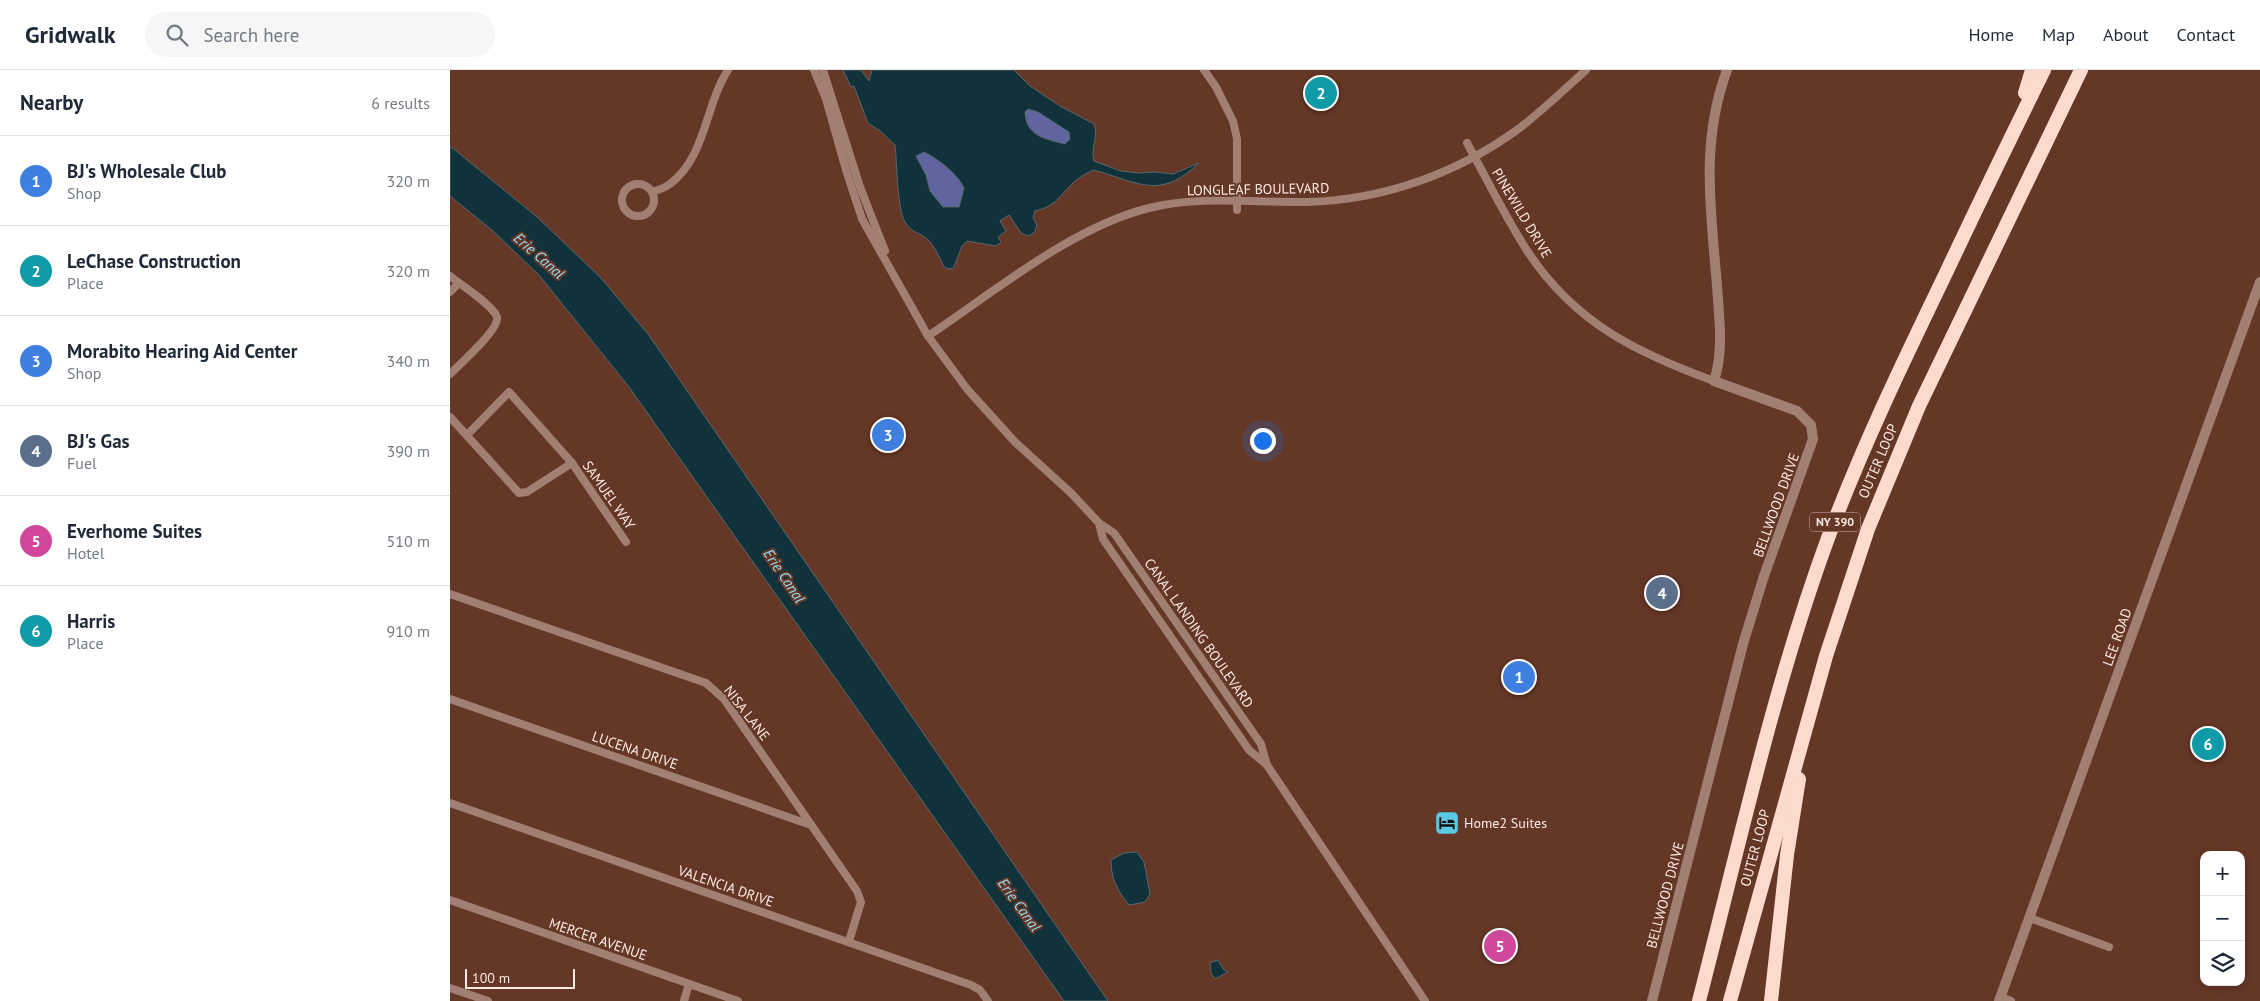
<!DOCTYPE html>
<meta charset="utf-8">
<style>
body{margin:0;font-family:"PT Sans",sans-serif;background:#f6f6f7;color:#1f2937}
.controls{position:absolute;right:15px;bottom:15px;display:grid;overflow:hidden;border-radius:10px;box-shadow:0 2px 8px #0003}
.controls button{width:45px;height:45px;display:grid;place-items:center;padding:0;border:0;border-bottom:1px solid #e0e1e3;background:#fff;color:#1f2937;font:25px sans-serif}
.scale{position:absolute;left:15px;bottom:12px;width:110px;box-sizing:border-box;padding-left:5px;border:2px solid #fbe9e3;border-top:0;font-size:14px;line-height:18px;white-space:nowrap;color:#fbe9e3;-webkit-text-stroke:4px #653727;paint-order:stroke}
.you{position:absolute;left:812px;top:370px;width:18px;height:18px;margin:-12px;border:4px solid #fff;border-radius:50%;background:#1a73e8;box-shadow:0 0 0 8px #1a73e833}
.badge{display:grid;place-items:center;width:32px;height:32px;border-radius:50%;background:#ea580c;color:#fff;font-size:16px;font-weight:700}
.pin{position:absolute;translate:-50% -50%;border:2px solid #fff;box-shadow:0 1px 5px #0006}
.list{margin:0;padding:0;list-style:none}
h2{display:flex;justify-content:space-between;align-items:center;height:65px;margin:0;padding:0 20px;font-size:21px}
h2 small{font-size:16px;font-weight:400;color:#747a83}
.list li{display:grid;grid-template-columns:32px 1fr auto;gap:15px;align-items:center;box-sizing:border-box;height:90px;padding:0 20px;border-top:1px solid #e0e1e3}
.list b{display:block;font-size:19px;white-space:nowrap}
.list p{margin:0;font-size:16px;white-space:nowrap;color:#747a83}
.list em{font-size:16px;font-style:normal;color:#747a83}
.icon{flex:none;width:28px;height:28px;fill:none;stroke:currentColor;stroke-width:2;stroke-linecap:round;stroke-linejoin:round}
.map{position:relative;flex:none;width:1810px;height:931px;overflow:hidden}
header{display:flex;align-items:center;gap:30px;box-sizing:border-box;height:70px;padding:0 25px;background:#fff;border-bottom:1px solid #e0e1e3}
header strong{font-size:24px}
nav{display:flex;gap:28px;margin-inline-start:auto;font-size:18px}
.search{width:350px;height:45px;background:#f6f6f7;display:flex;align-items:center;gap:12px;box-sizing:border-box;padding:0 18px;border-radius:28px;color:#747a83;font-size:19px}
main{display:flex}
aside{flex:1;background:#fff}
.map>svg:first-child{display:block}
.green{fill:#60649f}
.water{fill:#11323b;stroke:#57696d;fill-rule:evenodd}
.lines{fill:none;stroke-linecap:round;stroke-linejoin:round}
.minor{stroke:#a27f73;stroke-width:8}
.tertiary{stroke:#a27f73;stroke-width:10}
.motorway{stroke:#fcdace;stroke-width:14}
.labels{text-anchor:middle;stroke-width:4;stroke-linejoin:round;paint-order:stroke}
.shield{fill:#653727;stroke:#ceb4ab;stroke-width:1}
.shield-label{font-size:12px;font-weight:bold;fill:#fbe9e3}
.street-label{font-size:14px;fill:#fbe9e3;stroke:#653727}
.poi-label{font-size:14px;fill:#fbe9e3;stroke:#653727;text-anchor:start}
.water-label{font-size:15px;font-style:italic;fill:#92ddf4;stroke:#653727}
</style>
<header>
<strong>Gridwalk</strong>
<div class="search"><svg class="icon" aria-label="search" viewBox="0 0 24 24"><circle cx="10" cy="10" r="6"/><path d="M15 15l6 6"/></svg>Search here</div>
<nav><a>Home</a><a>Map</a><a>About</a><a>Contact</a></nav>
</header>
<main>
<aside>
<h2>Nearby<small>6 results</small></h2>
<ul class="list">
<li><span class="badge" style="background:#3f7fe0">1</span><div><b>BJ's Wholesale Club</b><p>Shop</p></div><em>320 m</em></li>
<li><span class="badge" style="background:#0f9aa8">2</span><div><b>LeChase Construction</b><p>Place</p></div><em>320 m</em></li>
<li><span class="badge" style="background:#3f7fe0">3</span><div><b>Morabito Hearing Aid Center</b><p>Shop</p></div><em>340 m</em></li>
<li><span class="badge" style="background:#5c6f8a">4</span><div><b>BJ's Gas</b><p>Fuel</p></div><em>390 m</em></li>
<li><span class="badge" style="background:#d1479c">5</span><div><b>Everhome Suites</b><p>Hotel</p></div><em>510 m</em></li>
<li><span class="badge" style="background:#0f9aa8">6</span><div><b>Harris</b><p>Place</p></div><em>910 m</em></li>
</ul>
</aside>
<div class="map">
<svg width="1810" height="931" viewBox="0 0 1810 931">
<rect width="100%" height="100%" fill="#653727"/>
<g class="green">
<path d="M578 39 588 42 620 62V69L615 74C595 69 576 66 575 42Z"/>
<path d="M474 82C489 90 507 103 514 118L509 137H493L480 121 476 105 466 86Z"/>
</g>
<g class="water">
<path d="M393 0H411L419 11 422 0H564L580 16 610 36 644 54C649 67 640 77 644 91L671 101 688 103 705 102 723 104 749 93C709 131 689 112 643 100 635 104 626 109 620 116 606 130 605 136 585 141L583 148 587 155 585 162 578 166 571 163 559 145 550 151 556 161 548 167 551 172 546 176 517 171 512 176 503 199 495 198C489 188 485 175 476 168 469 162 463 164 455 152 447 139 447 93 445 75L430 61 418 53 404 16 401 17ZM578 39 588 42 619 62 620 69 615 74C595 69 576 66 575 42ZM474 82C488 89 507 103 514 118L509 137H493L480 121 476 105 466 86Z"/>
<path d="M0 76 86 146 150 207 198 264 658 931H614L179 317 89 205 43 161 0 126Z"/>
<path d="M687 782 694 792 700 824 695 832 679 835C667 820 661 809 661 790L674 783Z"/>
<path d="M768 890 774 900 778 902 765 909 761 903 760 893Z"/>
</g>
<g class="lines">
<g class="minor">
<path d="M364 0 376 29 396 100 412 149 478 266 517 319 565 372 621 423 649 453 664 463 811 674 817 695"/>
<path d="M373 0 410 117 435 181"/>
<path d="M754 0 766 17 783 51 787 69V140"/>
<path d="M1017 73C1037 109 1055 147 1078 182 1125 253 1187 283 1264 311"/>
<circle cx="188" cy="130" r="16"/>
<path d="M202 122C208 120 215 118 220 114 256 87 255 35 278 0"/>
<path d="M0 206C11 215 43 235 47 247 50 259 9 295 0 304"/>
<path d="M0 222 9 213"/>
<path d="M478 266C544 222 622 157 699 138 752 125 804 133 857 132 934 130 1009 103 1071 57 1094 39 1115 19 1136 0"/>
<path d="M0 347 69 423 77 422 122 393 59 322 17 365"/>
<path d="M122 393 176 472"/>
<path d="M649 453 653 469 799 680 817 695 975 931"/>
<path d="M0 524 256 613 274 629 407 821 411 832 399 871"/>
<path d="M0 629 361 755"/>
<path d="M0 733 521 915 530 920 538 931"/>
<path d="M0 830 288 931"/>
<path d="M1580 848 1659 877"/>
<path d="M0 918 38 931"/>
<path d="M1551 927 1561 931"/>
<path d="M234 931 239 914"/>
</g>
<g class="tertiary">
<path d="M1202 931 1293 574 1314 506 1363 369 1361 355 1347 341 1264 311C1274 281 1269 246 1267 216 1261 140 1250 73 1277 0"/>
<path d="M1549 931 1810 212"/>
</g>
<g class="motorway">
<path d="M1575 23 1582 0"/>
<path d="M1249 931C1289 776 1323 618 1378 468 1412 377 1454 290 1496 203 1528 135 1561 67 1594 0"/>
<path d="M1280 931 1376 586 1418 459 1469 336 1631 0"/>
<path d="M1321 931 1337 785 1349 709"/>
</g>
</g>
<defs>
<symbol id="hotel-square" viewBox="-11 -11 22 22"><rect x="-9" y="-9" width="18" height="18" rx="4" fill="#5bc8e6" stroke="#653727"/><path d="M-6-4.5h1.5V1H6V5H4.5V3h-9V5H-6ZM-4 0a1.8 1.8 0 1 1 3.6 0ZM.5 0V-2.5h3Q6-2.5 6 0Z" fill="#111"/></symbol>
</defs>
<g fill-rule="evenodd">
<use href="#hotel-square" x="983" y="739" width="28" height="28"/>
</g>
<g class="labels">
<rect class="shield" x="1360" y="442.5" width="50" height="19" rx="4"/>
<g class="shield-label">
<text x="1385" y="456">NY 390</text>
</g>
<g class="street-label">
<text transform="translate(808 119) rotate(-1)" y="5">LONGLEAF BOULEVARD</text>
<text transform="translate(1072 143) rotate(59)" y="5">PINEWILD DRIVE</text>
<text transform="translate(1428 391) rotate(-67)" y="5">OUTER LOOP</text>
<text transform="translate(159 425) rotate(55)" y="5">SAMUEL WAY</text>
<text transform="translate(1326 435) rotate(-70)" y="5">BELLWOOD DRIVE</text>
<text transform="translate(749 563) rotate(55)" y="5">CANAL LANDING BOULEVARD</text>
<text transform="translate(1667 567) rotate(-70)" y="5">LEE ROAD</text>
<text transform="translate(297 643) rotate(52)" y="5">NISA LANE</text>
<text transform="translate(185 680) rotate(19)" y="5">LUCENA DRIVE</text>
<text transform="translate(1305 778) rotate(-75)" y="5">OUTER LOOP</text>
<text transform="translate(276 816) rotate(19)" y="5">VALENCIA DRIVE</text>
<text transform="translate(1215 825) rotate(-75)" y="5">BELLWOOD DRIVE</text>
<text transform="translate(148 869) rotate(19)" y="5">MERCER AVENUE</text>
</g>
<g class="poi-label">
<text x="1014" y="758">Home2 Suites</text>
</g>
<g class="water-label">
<text transform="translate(89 186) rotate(41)" y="5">Erie Canal</text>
<text transform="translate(334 506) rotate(56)" y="5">Erie Canal</text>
<text transform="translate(569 835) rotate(54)" y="5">Erie Canal</text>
</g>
</g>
</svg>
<div class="controls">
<button>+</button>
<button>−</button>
<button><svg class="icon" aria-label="layers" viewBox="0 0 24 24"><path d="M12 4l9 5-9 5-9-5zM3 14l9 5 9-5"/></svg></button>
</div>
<div class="scale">100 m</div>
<div class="you"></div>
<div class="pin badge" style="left:1069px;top:607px;background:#3f7fe0">1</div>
<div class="pin badge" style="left:871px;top:23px;background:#0f9aa8">2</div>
<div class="pin badge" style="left:438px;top:365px;background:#3f7fe0">3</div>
<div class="pin badge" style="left:1212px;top:523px;background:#5c6f8a">4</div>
<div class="pin badge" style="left:1050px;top:876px;background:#d1479c">5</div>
<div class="pin badge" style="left:1758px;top:674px;background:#0f9aa8">6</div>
</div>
</main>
